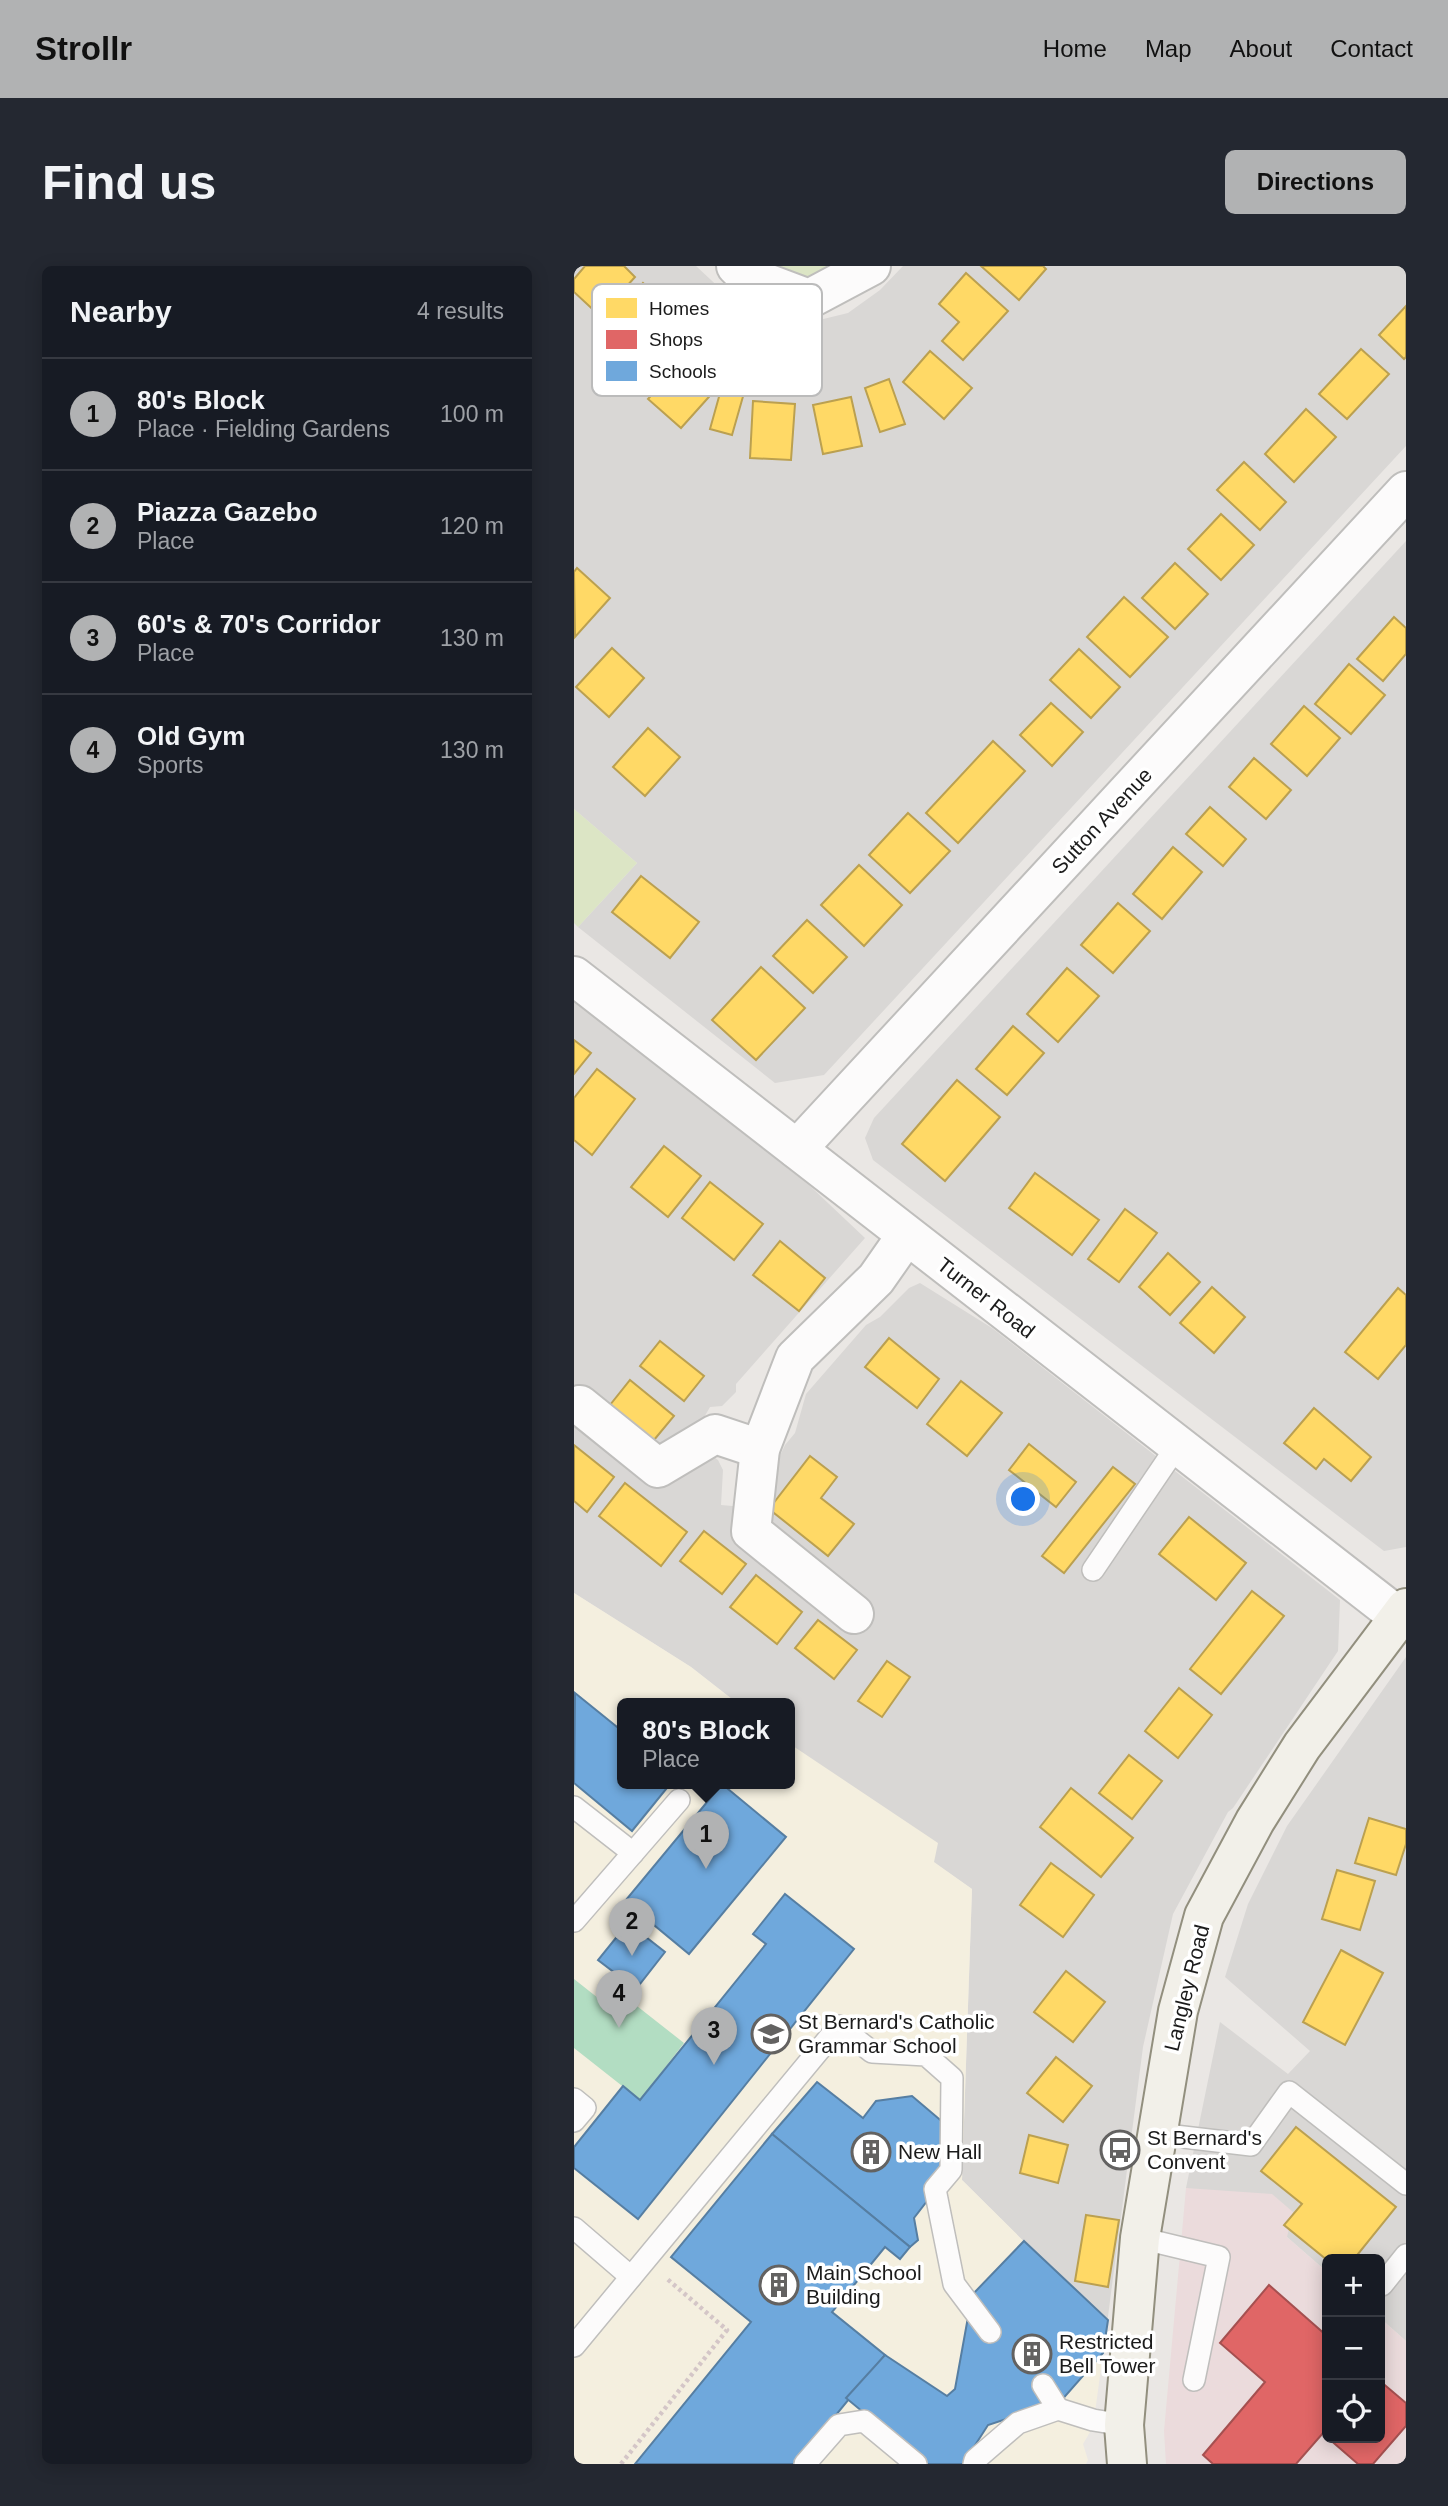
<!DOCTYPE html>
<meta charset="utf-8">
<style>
body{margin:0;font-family:Arial,sans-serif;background:#242831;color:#f1f3f6}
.controls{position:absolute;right:21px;bottom:21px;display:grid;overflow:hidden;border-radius:10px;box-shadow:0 4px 18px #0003}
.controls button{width:63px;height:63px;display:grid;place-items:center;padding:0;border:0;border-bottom:2px solid #363941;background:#171b24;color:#f1f3f6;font:35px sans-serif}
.you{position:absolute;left:450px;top:1234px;width:24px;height:24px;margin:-18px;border:5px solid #fff;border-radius:50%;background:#1a73e8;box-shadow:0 0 0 10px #1a73e833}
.badge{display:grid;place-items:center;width:46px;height:46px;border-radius:50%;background:#b1b2b3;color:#111;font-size:23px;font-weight:700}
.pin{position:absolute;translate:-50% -58px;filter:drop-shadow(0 2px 4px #0008)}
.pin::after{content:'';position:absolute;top:37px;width:24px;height:21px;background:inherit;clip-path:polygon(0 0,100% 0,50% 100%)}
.popup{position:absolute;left:43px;top:1432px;width:178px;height:91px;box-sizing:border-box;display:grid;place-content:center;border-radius:10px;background:#171b24;filter:drop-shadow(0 2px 5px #0005);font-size:23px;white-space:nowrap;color:#9ea1a6}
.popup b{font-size:26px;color:#f1f3f6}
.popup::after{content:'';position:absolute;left:50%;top:100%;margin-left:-14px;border:14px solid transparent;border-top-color:#171b24}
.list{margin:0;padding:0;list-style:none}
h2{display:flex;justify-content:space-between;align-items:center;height:91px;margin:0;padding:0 28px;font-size:30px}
h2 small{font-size:23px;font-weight:400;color:#9ea1a6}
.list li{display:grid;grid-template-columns:46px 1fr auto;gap:21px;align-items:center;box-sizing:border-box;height:112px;padding:0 28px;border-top:2px solid #363941}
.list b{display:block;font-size:26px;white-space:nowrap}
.list p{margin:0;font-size:23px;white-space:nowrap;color:#9ea1a6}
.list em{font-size:23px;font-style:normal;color:#9ea1a6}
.icon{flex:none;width:38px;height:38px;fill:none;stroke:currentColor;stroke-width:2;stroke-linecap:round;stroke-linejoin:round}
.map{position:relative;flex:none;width:832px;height:2198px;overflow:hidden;border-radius:10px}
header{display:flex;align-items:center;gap:42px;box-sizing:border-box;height:98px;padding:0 35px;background:#b1b2b3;color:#111}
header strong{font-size:33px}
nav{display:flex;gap:38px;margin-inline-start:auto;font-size:24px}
.intro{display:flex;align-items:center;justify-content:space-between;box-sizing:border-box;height:168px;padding:0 42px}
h1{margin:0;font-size:49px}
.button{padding:18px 32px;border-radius:10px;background:#b1b2b3;color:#111;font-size:24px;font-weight:700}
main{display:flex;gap:42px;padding:0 42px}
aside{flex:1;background:#171b24;border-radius:10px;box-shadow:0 4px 18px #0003}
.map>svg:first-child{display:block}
.residential{fill:#d9d7d5}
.commercial{fill:#ebdbdc}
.education{fill:#f4efdf}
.grass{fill:#dce5c5}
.pitch{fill:#b2ddc2}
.homes{fill:#ffd966;stroke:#bba050;stroke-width:2}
.shops{fill:#e06666;stroke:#a55050;stroke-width:2}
.schools{fill:#6fa8dc;stroke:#567ea2;stroke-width:2}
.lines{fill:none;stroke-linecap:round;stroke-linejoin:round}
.lane-casing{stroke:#bfbebc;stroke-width:24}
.street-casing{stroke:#bfbebc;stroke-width:42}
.secondary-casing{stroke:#928f7e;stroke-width:42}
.path{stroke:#d4c6c7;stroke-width:4.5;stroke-dasharray:3.5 3.5;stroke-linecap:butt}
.lane{stroke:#fcfbfb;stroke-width:21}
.street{stroke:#fcfbfb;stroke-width:38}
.secondary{stroke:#f2f0e9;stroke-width:38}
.labels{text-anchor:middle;stroke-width:7;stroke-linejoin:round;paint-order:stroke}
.street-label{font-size:21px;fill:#1b1b1b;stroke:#fff}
.poi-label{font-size:21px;fill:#1b1b1b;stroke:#fff;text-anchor:start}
.key{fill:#fff;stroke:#bbb;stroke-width:2}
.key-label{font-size:19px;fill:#1b1b1b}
</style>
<header>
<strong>Strollr</strong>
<nav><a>Home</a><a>Map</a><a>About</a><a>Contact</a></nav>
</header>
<div class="intro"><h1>Find us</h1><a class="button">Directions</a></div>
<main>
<aside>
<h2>Nearby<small>4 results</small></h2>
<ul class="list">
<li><span class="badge">1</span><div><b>80's Block</b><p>Place · Fielding Gardens</p></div><em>100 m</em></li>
<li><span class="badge">2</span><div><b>Piazza Gazebo</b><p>Place</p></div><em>120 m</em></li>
<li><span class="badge">3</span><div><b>60's &amp; 70's Corridor</b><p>Place</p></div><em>130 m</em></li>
<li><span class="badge">4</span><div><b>Old Gym</b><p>Sports</p></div><em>130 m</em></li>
</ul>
</aside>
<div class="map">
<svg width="832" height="2198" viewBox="0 0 832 2198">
<rect width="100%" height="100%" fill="#eae7e4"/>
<g class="residential">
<path d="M0 0H122L166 41 199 53 233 57 274 47 306 24 329 0H832V180L250 809 201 817 4 661 63 597 0 543Z"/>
<path d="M832 275V1281L810 1285 299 894 291 872 300 852Z"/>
<path d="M0 733 236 920 291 972 162 1118V1126L148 1140 136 1141 117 1174 144 1194 149 1204 147 1239 192 1243 203 1196 211 1179 221 1167 232 1128 292 1059 306 1051 335 1022 346 1017 418 1062 766 1334 764 1385 659 1542 654 1546 599 1648 569 1781 533 2058 388 1914 398 1623 359 1596 216 1478V1437H163L117 1401 0 1327Z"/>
<path d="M832 1391V2075L806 2052V1993H753V2006L713 1971 612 1922 646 1756 714 1808 736 1785 651 1711 674 1638 713 1560Z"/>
</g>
<path class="commercial" d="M612 1922 698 1928 719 1946 713 1971 753 2006V2172H806V2052L832 2075V2198H592L590 2165Z"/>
<path class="education" d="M0 1327 117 1401 163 1437H48V1517H216V1478L364 1577 360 1596 398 1623 388 1914 533 2058 519 2161 509 2178 514 2194 512 2198H0Z"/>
<g class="grass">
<path d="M178 0H265C237 20 208 8 178 0Z"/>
<path d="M0 543 63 597 4 661 0 657Z"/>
</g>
<path class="pitch" d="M0 1713 43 1747 54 1733 110 1777 66 1834 0 1782Z"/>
<g class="homes">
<path d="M11 0H50L61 11 26 50 0 26V13Z"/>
<path d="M407 0H469L472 3 445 34Z"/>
<path d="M392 7 434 45 389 94 368 75 385 56 365 38Z"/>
<path d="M69 17 102 46 67 85 34 56Z"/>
<path d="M832 40V91L830 93 805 69Z"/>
<path d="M787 83 815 108 773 153 745 128Z"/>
<path d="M356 85 398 122 370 153 329 116Z"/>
<path d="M109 94 142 123 107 162 74 133Z"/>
<path d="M315 113 331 158 306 166 291 122Z"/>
<path d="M148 120 170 127 158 169 136 163Z"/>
<path d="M277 131 288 180 249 188 239 139Z"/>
<path d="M179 135 221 138 217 194 176 192Z"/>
<path d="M732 143 762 171 720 216 691 188Z"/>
<path d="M670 196 712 236 686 264 643 224Z"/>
<path d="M647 248 680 279 647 314 614 283Z"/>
<path d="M601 297 634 328 601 363 568 332Z"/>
<path d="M3 302 36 332 1 371 0 306Z"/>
<path d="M550 331 594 371 556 411 513 371Z"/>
<path d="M820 351 832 362V388L809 415 783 393Z"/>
<path d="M38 382 70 412 35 451 2 421Z"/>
<path d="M505 383 546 421 517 452 476 414Z"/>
<path d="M775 398 811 429 777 468 741 438Z"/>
<path d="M477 437 509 466 478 500 446 469Z"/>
<path d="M730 440 766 472 733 510 697 478Z"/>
<path d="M74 462 106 491 71 530 39 501Z"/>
<path d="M419 475 451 505 384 577 352 547Z"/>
<path d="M680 492 717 524 692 553 655 521Z"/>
<path d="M636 541 672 573 649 600 612 568Z"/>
<path d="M334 547 376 585 336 627 295 589Z"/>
<path d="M599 581 628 606 588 653 559 628Z"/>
<path d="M285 599 328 639 290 680 247 639Z"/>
<path d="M67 610 125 656 96 692 38 646Z"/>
<path d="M544 637 576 665 539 707 507 679Z"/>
<path d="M233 654 273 691 239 727 199 690Z"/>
<path d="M187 701 231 742 182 794 138 754Z"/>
<path d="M493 702 525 730 484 776 453 748Z"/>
<path d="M439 760 470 787 433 829 402 803Z"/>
<path d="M0 774 17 787 0 808Z"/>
<path d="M23 803 61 833 18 889 0 874V832Z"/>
<path d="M383 814 426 851 371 915 328 878Z"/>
<path d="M90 880 127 910 94 951 57 921Z"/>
<path d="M461 907 525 954 498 989 435 942Z"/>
<path d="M136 916 189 958 160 994 108 952Z"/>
<path d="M551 943 583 967 545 1016 514 993Z"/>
<path d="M206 975 251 1012 225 1045 179 1009Z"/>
<path d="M594 987 626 1016 596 1049 565 1021Z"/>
<path d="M638 1021 671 1051 640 1087 606 1057Z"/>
<path d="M824 1022 832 1029V1079L804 1113 771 1086Z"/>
<path d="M315 1072 365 1113 343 1142 291 1101Z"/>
<path d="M86 1075 130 1110 110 1135 66 1100Z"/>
<path d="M56 1114 100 1150 80 1174 36 1139Z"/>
<path d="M387 1115 428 1147 393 1190 353 1158Z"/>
<path d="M740 1142 797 1191 777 1215 750 1193 742 1203 710 1177Z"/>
<path d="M455 1178 502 1216 482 1241 435 1204Z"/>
<path d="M0 1179 40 1211 13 1246 0 1235Z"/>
<path d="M236 1190 263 1211 247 1232 280 1258 254 1290 195 1243Z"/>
<path d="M539 1201 561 1218 490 1307 468 1290Z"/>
<path d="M51 1217 113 1266 87 1300 25 1250Z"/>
<path d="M615 1251 672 1297 642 1334 585 1288Z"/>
<path d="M130 1265 172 1298 148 1328 106 1295Z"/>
<path d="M182 1309 228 1346 203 1378 156 1341Z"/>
<path d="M678 1325 710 1350 647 1428 616 1403Z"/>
<path d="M244 1354 283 1384 260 1413 221 1382Z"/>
<path d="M313 1395 336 1411 308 1451 284 1435Z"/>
<path d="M605 1422 638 1449 604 1492 571 1465Z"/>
<path d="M555 1489 588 1515 558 1553 525 1527Z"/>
<path d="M497 1522 559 1572 527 1611 466 1561Z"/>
<path d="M795 1552 832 1563V1578L822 1609 781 1597Z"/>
<path d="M477 1597 520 1629 489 1671 446 1639Z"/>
<path d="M763 1604 801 1615 786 1664 748 1653Z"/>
<path d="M767 1684 809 1707 771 1779 729 1756Z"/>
<path d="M492 1705 531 1736 499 1776 460 1746Z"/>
<path d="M482 1791 518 1820 489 1856 453 1827Z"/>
<path d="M722 1861 822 1941 780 1993 753 1994 710 1959 728 1938 687 1905Z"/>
<path d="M455 1869 494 1879 484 1917 446 1907Z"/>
<path d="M512 1949 545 1954 534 2021 501 2015Z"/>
</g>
<g class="shops">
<path d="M695 2019 753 2070V2171L749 2167 722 2198H639L629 2189 691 2116 646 2077Z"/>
<path d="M806 2115 832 2137V2160L799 2198H784L754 2172H806Z"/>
</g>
<g class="schools">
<path d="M1 1427 48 1465V1517H97L58 1565 0 1517Z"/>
<path d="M148 1518 212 1571 115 1688 51 1635Z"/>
<path d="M211 1628 280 1683 64 1953 0 1902V1881L49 1820 66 1834 192 1678 179 1668Z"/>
<path d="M54 1657 91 1686 62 1723 24 1694Z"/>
<path d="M243 1816 289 1852 302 1835 338 1830 371 1858 377 1904 340 1952 344 1974 336 1981 198 1868Z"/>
<path d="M198 1868 336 1981 326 1993 311 1981 258 2046 311 2089 222 2198H61L177 2056 97 1991Z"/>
<path d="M450 1975 534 2054 529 2087 487 2135 414 2159 389 2198H352L272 2132 311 2089 373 2130 381 2123 398 2029Z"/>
</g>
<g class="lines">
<defs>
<g id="lane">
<path d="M519 1304 603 1180"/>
<path d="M0 1541 59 1587"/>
<path d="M0 1655 105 1534"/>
<path d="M0 1833 11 1842 0 1855"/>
<path d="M584 1868 677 1879 715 1826 832 1918"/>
<path d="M0 1962 57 2011"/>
<path d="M566 1972 645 1991 620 2114"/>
<path d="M808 2019 832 1989"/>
<path d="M0 2080 265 1760 298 1786 352 1789 378 1812 377 1904 361 1923 380 2018 416 2066"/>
<path d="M469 2119 484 2143"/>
<path d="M231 2198 265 2159 290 2155 342 2198"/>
<path d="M400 2198 401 2194 444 2157 484 2143 519 2154 550 2159"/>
</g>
<g id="street">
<path d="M162 0 171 9 235 33 297 0"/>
<path d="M0 710 825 1351"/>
<path d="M223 883 832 225"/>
<path d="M6 1139 84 1202 141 1168 186 1183"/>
<path d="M280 1348 177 1265 186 1183 221 1092 302 1013 332 970"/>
</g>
<path id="secondary" d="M553 2198 550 2159 566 1972 604 1745 630 1650 681 1555 728 1480 832 1342"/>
</defs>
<use href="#lane" class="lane-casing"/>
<use href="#street" class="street-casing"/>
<use href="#secondary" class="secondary-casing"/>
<path class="path" d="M47 2198 153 2064 92 2012"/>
<use href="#lane" class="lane"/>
<use href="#street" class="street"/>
<use href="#secondary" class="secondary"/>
</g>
<defs>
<symbol id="school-ring" viewBox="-11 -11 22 22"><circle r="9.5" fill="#fff" stroke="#636261" stroke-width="1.5"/><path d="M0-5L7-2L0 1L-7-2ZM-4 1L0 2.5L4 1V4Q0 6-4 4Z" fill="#636261"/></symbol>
<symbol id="bus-ring" viewBox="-11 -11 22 22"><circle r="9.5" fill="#fff" stroke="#636261" stroke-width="1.5"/><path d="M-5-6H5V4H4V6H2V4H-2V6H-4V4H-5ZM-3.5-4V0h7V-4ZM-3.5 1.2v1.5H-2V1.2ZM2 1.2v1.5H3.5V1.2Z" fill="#636261"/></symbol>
<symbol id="building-ring" viewBox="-11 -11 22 22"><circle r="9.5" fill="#fff" stroke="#636261" stroke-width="1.5"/><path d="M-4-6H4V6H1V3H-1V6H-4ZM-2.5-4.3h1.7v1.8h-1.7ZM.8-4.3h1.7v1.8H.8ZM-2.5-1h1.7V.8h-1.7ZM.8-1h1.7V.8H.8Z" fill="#636261"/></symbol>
</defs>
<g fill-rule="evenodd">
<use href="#school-ring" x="175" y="1746" width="44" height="44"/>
<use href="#bus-ring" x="524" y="1862" width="44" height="44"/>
<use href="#building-ring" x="275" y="1864" width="44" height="44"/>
<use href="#building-ring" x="183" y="1997" width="44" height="44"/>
<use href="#building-ring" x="436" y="2066" width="44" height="44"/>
</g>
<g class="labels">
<g class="street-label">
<text transform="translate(528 555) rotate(-47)" y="7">Sutton Avenue</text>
<text transform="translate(412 1032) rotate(38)" y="7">Turner Road</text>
<text transform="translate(613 1722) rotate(-76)" y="7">Langley Road</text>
</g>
<g class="poi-label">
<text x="224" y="1763">St Bernard's Catholic<tspan x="224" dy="24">Grammar School</tspan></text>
<text x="573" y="1879">St Bernard's<tspan x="573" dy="24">Convent</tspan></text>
<text x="324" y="1893">New Hall</text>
<text x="232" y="2014">Main School<tspan x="232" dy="24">Building</tspan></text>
<text x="485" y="2083">Restricted<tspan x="485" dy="24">Bell Tower</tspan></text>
</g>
</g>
<rect x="18" y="18" width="230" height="112" rx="10" class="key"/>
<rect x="32" y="32" width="31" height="20" fill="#ffd966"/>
<rect x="32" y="64" width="31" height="19" fill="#e06666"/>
<rect x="32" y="95" width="31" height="20" fill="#6fa8dc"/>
<g class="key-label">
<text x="75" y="49">Homes</text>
<text x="75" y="80">Shops</text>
<text x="75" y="112">Schools</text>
</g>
</svg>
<div class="controls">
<button>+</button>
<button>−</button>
<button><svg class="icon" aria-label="locate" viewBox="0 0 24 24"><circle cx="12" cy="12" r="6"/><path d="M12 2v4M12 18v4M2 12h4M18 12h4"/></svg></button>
</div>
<div class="you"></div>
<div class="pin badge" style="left:132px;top:1603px">1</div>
<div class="popup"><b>80's Block</b>Place</div>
<div class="pin badge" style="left:58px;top:1690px">2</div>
<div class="pin badge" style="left:140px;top:1799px">3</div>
<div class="pin badge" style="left:45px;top:1762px">4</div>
</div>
</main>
